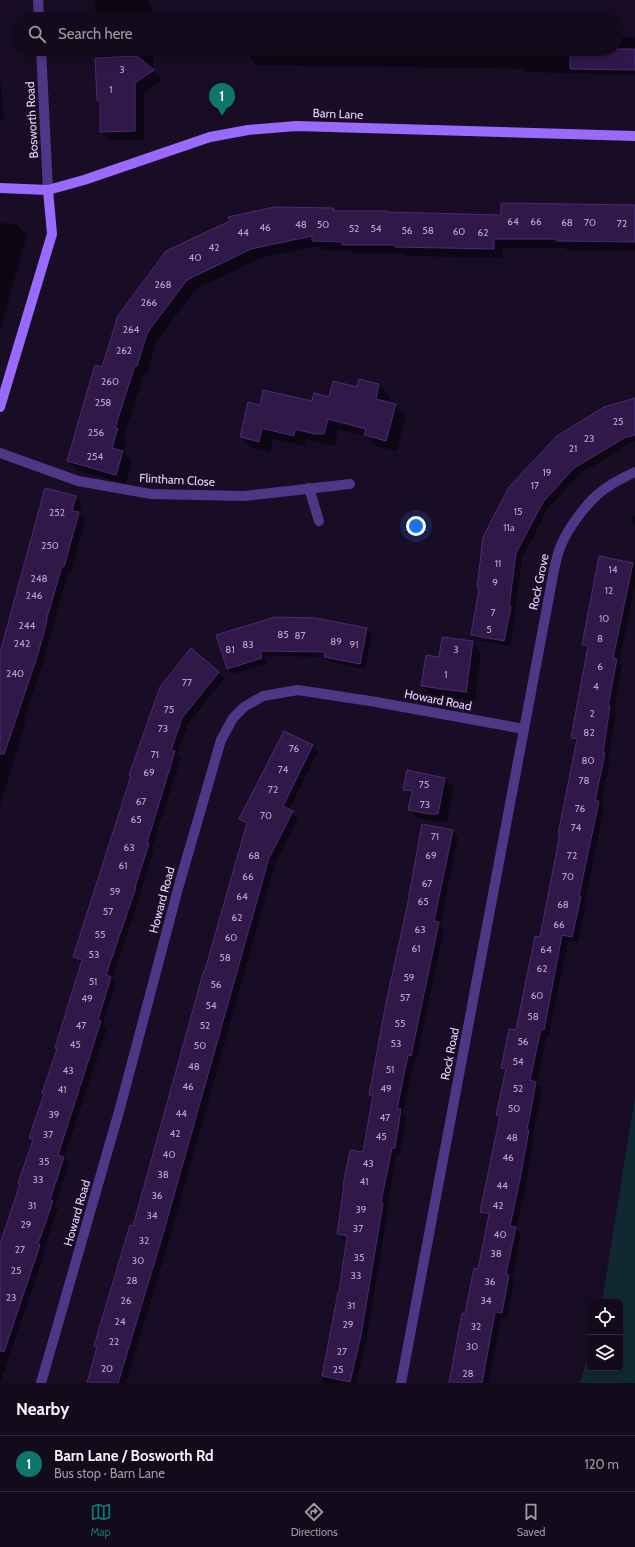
<!DOCTYPE html>
<meta charset="utf-8">
<style>
body{margin:0;font-family:Cabin,sans-serif;background:#201829;color:#f1f3f6}
.controls{position:absolute;right:12px;bottom:12px;display:grid;overflow:hidden;border-radius:6px;box-shadow:0 2px 10px #0003}
.controls button{width:36px;height:36px;display:grid;place-items:center;padding:0;border:0;border-bottom:1px solid #322b3b;background:#130a1c;color:#f1f3f6;font:20px sans-serif}
.you{position:absolute;left:416px;top:526px;width:14px;height:14px;margin:-10px;border:3px solid #fff;border-radius:50%;background:#1a73e8;box-shadow:0 0 0 6px #1a73e833}
.badge{display:grid;place-items:center;width:26px;height:26px;border-radius:50%;background:#0f766e;color:#fff;font-size:13px;font-weight:700}
.pin{position:absolute;translate:-50% -33px;filter:drop-shadow(0 1px 2px #0008)}
.pin::after{content:'';position:absolute;top:21px;width:14px;height:12px;background:inherit;clip-path:polygon(0 0,100% 0,50% 100%)}
.list{margin:0;padding:0;list-style:none}
h2{display:flex;justify-content:space-between;align-items:center;height:52px;margin:0;padding:0 16px;font-size:17px}
h2 small{font-size:13px;font-weight:400;color:#9d9aa3}
.list li{display:grid;grid-template-columns:26px 1fr auto;gap:12px;align-items:center;box-sizing:border-box;height:56px;padding:0 16px;border-top:1px solid #322b3b}
.list b{display:block;font-size:15px;white-space:nowrap}
.list p{margin:0;font-size:13px;white-space:nowrap;color:#9d9aa3}
.list em{font-size:13px;font-style:normal;color:#9d9aa3}
.icon{flex:none;width:22px;height:22px;fill:none;stroke:currentColor;stroke-width:2;stroke-linecap:round;stroke-linejoin:round}
.map{position:relative;flex:none;width:635px;height:1383px;overflow:hidden}
.search{position:absolute;background:#130a1c;box-shadow:0 2px 10px #0003;left:12px;right:12px;top:12px;height:44px;display:flex;align-items:center;gap:10px;box-sizing:border-box;padding:0 14px;border-radius:22px;color:#9d9aa3;font-size:15px}
.sheet{height:108px;background:#130a1c}
nav{display:flex;justify-content:space-around;align-items:center;box-sizing:border-box;height:56px;border-top:1px solid #322b3b;background:#130a1c;font-size:11px;color:#9d9aa3}
nav a{display:grid;justify-items:center;gap:2px}
nav .on{color:#0f766e}
.map>svg:first-child{display:block}
.green{fill:#102831}
.shadow{fill:#0007;fill-rule:evenodd}
.building{fill:#301848;stroke:#4f2976}
.lines{fill:none;stroke-linecap:round;stroke-linejoin:round}
.street{stroke:#513688;stroke-width:10}
.secondary{stroke:#9a6aff;stroke-width:10}
.labels{text-anchor:middle;stroke-width:3.5;stroke-linejoin:round;paint-order:stroke}
.number-label{font-size:10px;fill:#b8a4d1}
.street-label{font-size:12px;fill:#e5d3ff;stroke:#190d26}
</style>
<div class="map">
<svg width="635" height="1383" viewBox="0 0 635 1383">
<rect width="100%" height="100%" fill="#190d26"/>
<path class="green" d="M635 1096V1383H580L590 1349V1368H620V1302H602Z"/>
<g class="shadow">
<path d="M94 0H147L151 4V19H96Z"/>
<path d="M616 37H635V75L524 72 521 69 256 65 251 60V49H616Z"/>
<path d="M97 49H153V70L162 79 144 92V140H111L101 131V103L98 99Z"/>
<path d="M0 77 4 120H0Z"/>
<path d="M635 206V250H567L564 248H503V258L406 256 404 254H353L349 250H322L318 246 261 258 196 289 156 342 147 375 144 374 124 436 127 439 123 452 132 461 126 484 77 470 68 460 102 368 167 252 334 209 337 212H387L388 213 502 216Z"/>
<path d="M0 223 16 224 27 235 0 331Z"/>
<path d="M360 380 379 385 390 396 388 403 395 405 406 416 397 451 376 446 366 436 338 429 335 445H327L306 439 305 446 273 439 270 452 252 448 241 437 260 406 313 403 358 389Z"/>
<path d="M635 400V441L630 443 580 474 548 508 522 558 515 612 516 613 510 646 477 640 472 635 480 590 484 537Z"/>
<path d="M46 490 76 497 82 504 79 515 85 520 71 573 68 572 43 663 24 719 26 721 0 806V654Z"/>
<path d="M635 516V529L630 518Z"/>
<path d="M632 563 635 566V584L619 663 622 666 614 711 616 713 608 758 610 760 601 805 604 808 585 902 586 904 578 943 568 941 549 1035 547 1034 537 1083 542 1088 533 1135 534 1137 526 1185 516 1229 521 1234 512 1279 514 1282 507 1319 501 1317 489 1383H450L466 1315 479 1270 489 1218 481 1212 501 1118 497 1115 506 1072 502 1068 517 1031 540 938 561 835 559 833 577 743 572 738 588 650 583 645Z"/>
<path d="M366 629 372 634 365 669 330 662 325 657 264 656 267 664 233 674 227 669 217 636Z"/>
<path d="M472 642 481 652 475 701 432 695 423 686 440 658ZM432 687 471 692V694L432 689Z"/>
<path d="M218 672 224 678 188 724 177 754 181 758 152 848 154 850 140 893 141 894 112 979 116 983 103 1024 107 1028 64 1158 69 1164 55 1205 58 1208 44 1250 45 1252 0 1383V1256L33 1141 30 1138 45 1094 82 963 74 957 132 777Z"/>
<path d="M285 732 313 746 318 752 289 810 298 818 275 864 169 1241 126 1383H88L98 1348 95 1346 134 1227 247 825 241 819Z"/>
<path d="M408 771 445 779 454 787 447 822H439L418 818 409 810 412 797 404 789Z"/>
<path d="M452 831 458 837 440 925 444 929 416 1061H414L403 1113 406 1116 400 1154 397 1153 387 1208 388 1209 366 1341 356 1383H321L339 1294H340L348 1241 344 1240 338 1234 345 1187 344 1186 364 1154 374 1098 370 1094Z"/>
</g>
<g class="building">
<path d="M570 49H635V70L570 69Z"/>
<path d="M137 56 154 70 135 83V131L100 132V100H97L95 58Z"/>
<path d="M501 203 635 205V242L556 241V239H494V249L395 247V245H342V242L312 241V236L251 249 187 280 147 333 137 366 135 365 115 428H118L112 448 123 451 116 475 67 461 95 365 102 367 118 316 166 251 230 221 228 217 274 207 334 208V211H387V212L501 215Z"/>
<path d="M359 379 379 384 376 399 396 404 386 441 364 435 366 429 328 419 324 434H315L295 429 294 436 262 428 259 442 240 437 248 402 260 405 263 390 312 401 314 393 329 397 333 381 357 387Z"/>
<path d="M635 398V435L624 438 574 468 543 502 516 553 509 606 511 607 504 641 471 635 479 589 477 588 483 537 509 487 557 436 604 407Z"/>
<path d="M45 488 76 496 72 511 79 512 64 567 62 566 46 621H47L37 657 4 754H0V653Z"/>
<path d="M599 556 633 563 613 658 617 659 608 706H610L603 753H605L595 801H599L579 896 581 897 572 937 562 935 544 1030 541 1029 530 1080 536 1082 527 1130H529L520 1179 510 1226 516 1227 506 1274 509 1275 502 1313 495 1312 482 1383H449L462 1313 465 1314 474 1268 478 1269 489 1214 480 1212 500 1116 496 1115 506 1069 501 1068 509 1029 516 1030 535 936 540 937 560 834H558L577 739 571 738 588 646 582 645Z"/>
<path d="M275 617 316 618 367 628 360 664 324 657 325 652 260 651 262 658 227 669 216 635Z"/>
<path d="M442 637 473 641 466 692 421 686 426 655 439 657Z"/>
<path d="M191 648 219 672 182 718 171 750 175 751 147 843 149 844 135 887H136L106 975 111 977 98 1020 101 1021 58 1155 64 1157 50 1200 53 1201 38 1244 40 1245 4 1352 0 1351V1244L20 1184 18 1183 33 1140 29 1138 44 1094 42 1093 57 1049 55 1048 82 960 73 957 131 776 129 775 160 687Z"/>
<path d="M284 731 313 745 283 806 293 811 269 858 163 1234 118 1383H87L97 1347 94 1346 130 1225 133 1226 204 970H205L247 823 239 819Z"/>
<path d="M407 770 445 778 438 814H429L408 810 412 791 403 790Z"/>
<path d="M422 824 453 830 434 921 439 922 411 1056 408 1055 397 1109H401L395 1148H392L381 1202 383 1203 361 1335 350 1382 322 1376 338 1293H339L347 1236 337 1234 344 1186H343L350 1150 363 1152 373 1095H369L386 1003 407 907Z"/>
</g>
<g class="lines">
<g class="street">
<path d="M38 0 39 19"/>
<path d="M41 49 48 190"/>
<path d="M0 453 78 481 151 494 244 496 350 484"/>
<path d="M309 488 319 521"/>
<path d="M41 1383 120 1108 179 885 221 740 233 718 244 707 263 696 298 690 376 702 524 729"/>
<path d="M401 1383 554 570C556 561 558 551 562 543 569 527 585 506 597 495 608 485 622 478 635 472"/>
</g>
<g class="secondary">
<path d="M0 188 48 190 84 180 210 137 248 130 296 126 635 136"/>
<path d="M0 407 52 234 48 190"/>
</g>
</g>
<g class="labels">
<g class="number-label">
<text x="122" y="73">3</text>
<text x="111" y="93">1</text>
<text x="513" y="225">64</text>
<text x="536" y="225">66</text>
<text x="567" y="226">68</text>
<text x="590" y="226">70</text>
<text x="622" y="227">72</text>
<text x="301" y="228">48</text>
<text x="323" y="228">50</text>
<text x="265" y="231">46</text>
<text x="354" y="232">52</text>
<text x="376" y="232">54</text>
<text x="407" y="234">56</text>
<text x="428" y="234">58</text>
<text x="459" y="235">60</text>
<text x="243" y="236">44</text>
<text x="483" y="236">62</text>
<text x="214" y="251">42</text>
<text x="195" y="261">40</text>
<text x="163" y="288">268</text>
<text x="149" y="306">266</text>
<text x="131" y="333">264</text>
<text x="124" y="354">262</text>
<text x="110" y="385">260</text>
<text x="103" y="406">258</text>
<text x="618" y="425">25</text>
<text x="96" y="436">256</text>
<text x="589" y="442">23</text>
<text x="573" y="452">21</text>
<text x="95" y="460">254</text>
<text x="547" y="476">19</text>
<text x="535" y="489">17</text>
<text x="518" y="515">15</text>
<text x="57" y="516">252</text>
<text x="509" y="531">11a</text>
<text x="50" y="549">250</text>
<text x="498" y="567">11</text>
<text x="613" y="573">14</text>
<text x="39" y="582">248</text>
<text x="495" y="586">9</text>
<text x="609" y="594">12</text>
<text x="34" y="599">246</text>
<text x="493" y="616">7</text>
<text x="604" y="622">10</text>
<text x="27" y="629">244</text>
<text x="489" y="633">5</text>
<text x="283" y="638">85</text>
<text x="300" y="639">87</text>
<text x="600" y="642">8</text>
<text x="336" y="645">89</text>
<text x="22" y="647">242</text>
<text x="248" y="648">83</text>
<text x="354" y="648">91</text>
<text x="230" y="653">81</text>
<text x="456" y="653">3</text>
<text x="600" y="670">6</text>
<text x="15" y="677">240</text>
<text x="446" y="678">1</text>
<text x="187" y="686">77</text>
<text x="596" y="690">4</text>
<text x="169" y="713">75</text>
<text x="592" y="717">2</text>
<text x="163" y="732">73</text>
<text x="589" y="736">82</text>
<text x="294" y="752">76</text>
<text x="155" y="758">71</text>
<text x="588" y="764">80</text>
<text x="283" y="773">74</text>
<text x="149" y="776">69</text>
<text x="584" y="784">78</text>
<text x="424" y="788">75</text>
<text x="273" y="793">72</text>
<text x="141" y="805">67</text>
<text x="425" y="808">73</text>
<text x="580" y="812">76</text>
<text x="266" y="819">70</text>
<text x="136" y="823">65</text>
<text x="576" y="831">74</text>
<text x="435" y="840">71</text>
<text x="129" y="851">63</text>
<text x="254" y="859">68</text>
<text x="431" y="859">69</text>
<text x="572" y="859">72</text>
<text x="123" y="869">61</text>
<text x="248" y="880">66</text>
<text x="568" y="880">70</text>
<text x="427" y="887">67</text>
<text x="115" y="895">59</text>
<text x="242" y="900">64</text>
<text x="423" y="905">65</text>
<text x="563" y="908">68</text>
<text x="108" y="915">57</text>
<text x="237" y="921">62</text>
<text x="559" y="928">66</text>
<text x="420" y="933">63</text>
<text x="100" y="938">55</text>
<text x="231" y="941">60</text>
<text x="416" y="952">61</text>
<text x="546" y="953">64</text>
<text x="94" y="958">53</text>
<text x="225" y="961">58</text>
<text x="542" y="972">62</text>
<text x="409" y="981">59</text>
<text x="93" y="985">51</text>
<text x="216" y="988">56</text>
<text x="537" y="999">60</text>
<text x="405" y="1001">57</text>
<text x="87" y="1002">49</text>
<text x="211" y="1009">54</text>
<text x="533" y="1020">58</text>
<text x="400" y="1027">55</text>
<text x="81" y="1029">47</text>
<text x="205" y="1029">52</text>
<text x="523" y="1045">56</text>
<text x="396" y="1047">53</text>
<text x="75" y="1048">45</text>
<text x="200" y="1049">50</text>
<text x="518" y="1065">54</text>
<text x="194" y="1070">48</text>
<text x="390" y="1073">51</text>
<text x="68" y="1074">43</text>
<text x="188" y="1090">46</text>
<text x="386" y="1092">49</text>
<text x="518" y="1092">52</text>
<text x="62" y="1093">41</text>
<text x="514" y="1112">50</text>
<text x="181" y="1117">44</text>
<text x="54" y="1118">39</text>
<text x="385" y="1121">47</text>
<text x="175" y="1137">42</text>
<text x="48" y="1138">37</text>
<text x="381" y="1140">45</text>
<text x="512" y="1141">48</text>
<text x="169" y="1158">40</text>
<text x="508" y="1161">46</text>
<text x="44" y="1165">35</text>
<text x="368" y="1167">43</text>
<text x="163" y="1178">38</text>
<text x="38" y="1183">33</text>
<text x="364" y="1185">41</text>
<text x="502" y="1189">44</text>
<text x="157" y="1199">36</text>
<text x="32" y="1209">31</text>
<text x="498" y="1209">42</text>
<text x="361" y="1213">39</text>
<text x="152" y="1219">34</text>
<text x="26" y="1228">29</text>
<text x="358" y="1232">37</text>
<text x="500" y="1238">40</text>
<text x="144" y="1244">32</text>
<text x="20" y="1253">27</text>
<text x="496" y="1257">38</text>
<text x="359" y="1261">35</text>
<text x="138" y="1264">30</text>
<text x="16" y="1274">25</text>
<text x="356" y="1279">33</text>
<text x="132" y="1284">28</text>
<text x="490" y="1285">36</text>
<text x="11" y="1301">23</text>
<text x="126" y="1304">26</text>
<text x="486" y="1304">34</text>
<text x="351" y="1309">31</text>
<text x="120" y="1325">24</text>
<text x="348" y="1328">29</text>
<text x="476" y="1330">32</text>
<text x="114" y="1345">22</text>
<text x="472" y="1350">30</text>
<text x="342" y="1355">27</text>
<text x="107" y="1372">20</text>
<text x="338" y="1373">25</text>
<text x="468" y="1377">28</text>
</g>
<g class="street-label">
<text transform="translate(338 114) rotate(2)" y="4">Barn Lane</text>
<text transform="translate(32 120) rotate(-93)" y="4">Bosworth Road</text>
<text transform="translate(177 480) rotate(3)" y="4">Flintham Close</text>
<text transform="translate(539 582) rotate(-78)" y="4">Rock Grove</text>
<text transform="translate(438 700) rotate(11)" y="4">Howard Road</text>
<text transform="translate(162 900) rotate(-75)" y="4">Howard Road</text>
<text transform="translate(450 1054) rotate(-79)" y="4">Rock Road</text>
<text transform="translate(77 1213) rotate(-74)" y="4">Howard Road</text>
</g>
</g>
</svg>
<div class="controls">
<button><svg class="icon" aria-label="locate" viewBox="0 0 24 24"><circle cx="12" cy="12" r="6"/><path d="M12 2v4M12 18v4M2 12h4M18 12h4"/></svg></button>
<button><svg class="icon" aria-label="layers" viewBox="0 0 24 24"><path d="M12 4l9 5-9 5-9-5zM3 14l9 5 9-5"/></svg></button>
</div>
<div class="you"></div>
<div class="pin badge" style="left:222px;top:116px">1</div>
<div class="search"><svg class="icon" aria-label="search" viewBox="0 0 24 24"><circle cx="10" cy="10" r="6"/><path d="M15 15l6 6"/></svg>Search here</div>
</div>
<section class="sheet">
<h2>Nearby<small></small></h2>
<ul class="list">
<li><span class="badge">1</span><div><b>Barn Lane / Bosworth Rd</b><p>Bus stop · Barn Lane</p></div><em>120 m</em></li>
</ul>
</section>
<nav>
<a class="on"><svg class="icon" aria-label="map" viewBox="0 0 24 24"><path d="M3 6l6-2 6 2 6-2v14l-6 2-6-2-6 2zM9 4v14M15 6v14"/></svg>Map</a>
<a><svg class="icon" aria-label="directions" viewBox="0 0 24 24"><path d="M12 3l9 9-9 9-9-9zM9 14v-3h6M13 9l2 2-2 2"/></svg>Directions</a>
<a><svg class="icon" aria-label="saved" viewBox="0 0 24 24"><path d="M7 4h10v16l-5-4-5 4z"/></svg>Saved</a>
</nav>
